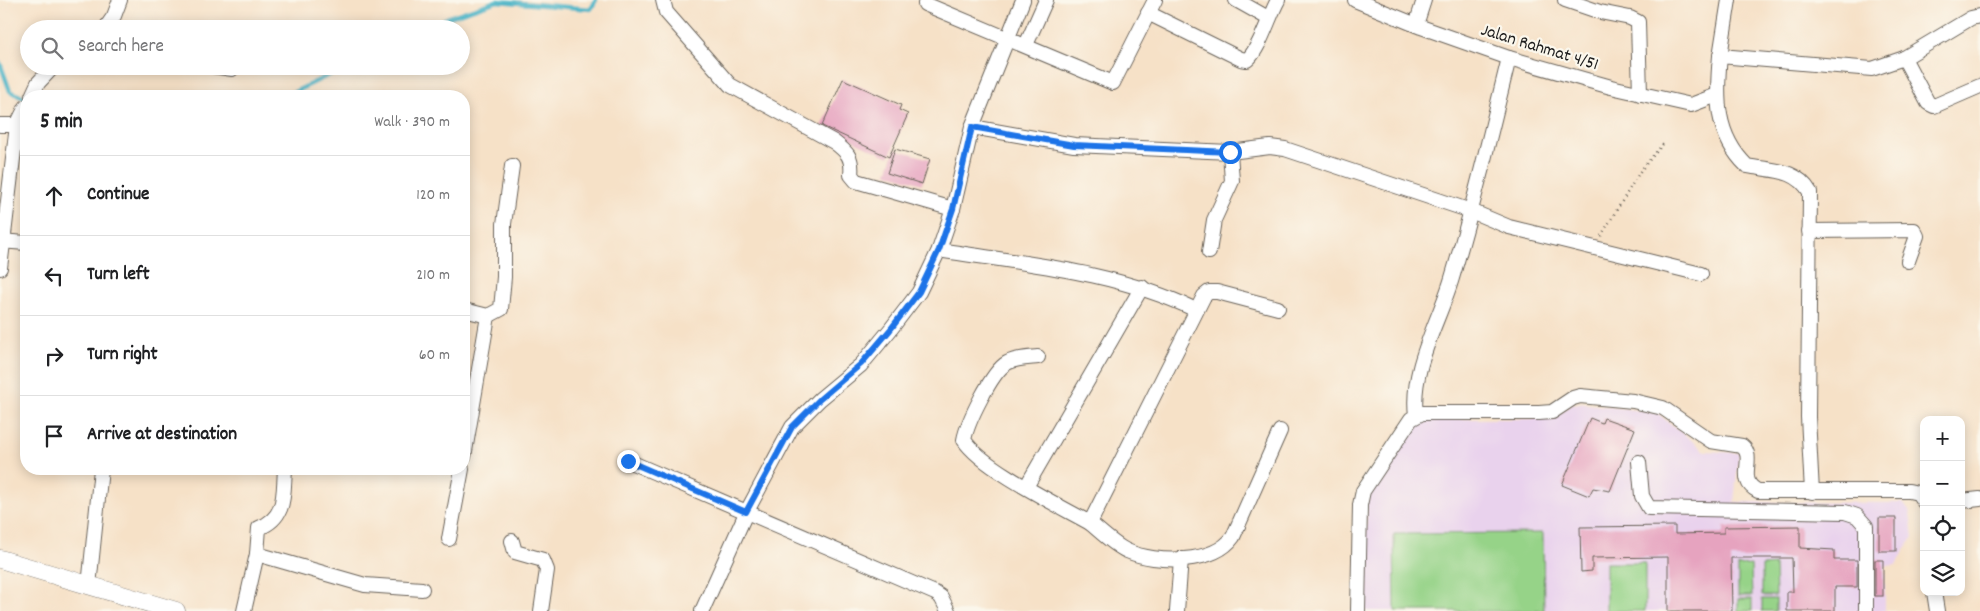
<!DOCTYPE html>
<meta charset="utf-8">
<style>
body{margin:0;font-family:Dekko,sans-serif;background:#f2f2f2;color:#202124}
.controls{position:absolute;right:15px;bottom:15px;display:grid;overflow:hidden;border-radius:10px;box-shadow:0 2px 12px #0003}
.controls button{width:45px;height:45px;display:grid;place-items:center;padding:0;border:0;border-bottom:1px solid #e0e0e0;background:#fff;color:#202124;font:25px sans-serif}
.stop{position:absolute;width:15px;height:15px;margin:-11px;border:4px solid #1a73e8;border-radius:50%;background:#fff}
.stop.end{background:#1a73e8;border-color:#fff;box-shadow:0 1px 5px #0008}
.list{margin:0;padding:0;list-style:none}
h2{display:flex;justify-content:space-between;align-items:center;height:65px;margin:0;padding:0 20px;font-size:21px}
h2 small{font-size:16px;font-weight:400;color:#757577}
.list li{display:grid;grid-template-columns:32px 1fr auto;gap:15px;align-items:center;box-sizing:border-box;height:80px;padding:0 20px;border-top:1px solid #e0e0e0}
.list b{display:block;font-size:19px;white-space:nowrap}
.list em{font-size:16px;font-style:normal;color:#757577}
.icon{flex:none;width:28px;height:28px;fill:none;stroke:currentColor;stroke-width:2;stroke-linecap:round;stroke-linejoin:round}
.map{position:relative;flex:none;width:1980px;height:611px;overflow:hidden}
.search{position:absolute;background:#fff;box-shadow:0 2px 12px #0003;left:20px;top:20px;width:450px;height:55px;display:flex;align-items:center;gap:12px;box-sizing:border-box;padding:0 18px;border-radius:28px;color:#757577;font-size:19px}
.panel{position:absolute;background:#fff;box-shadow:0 2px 12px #0003;left:20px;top:90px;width:450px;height:385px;border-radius:20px}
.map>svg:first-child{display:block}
.built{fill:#e9d2ed}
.green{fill:#96d388;stroke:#597852}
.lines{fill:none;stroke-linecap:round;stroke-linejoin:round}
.stream{stroke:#49b3c6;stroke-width:4.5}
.building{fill:#e6a3bf}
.minor-casing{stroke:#686158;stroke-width:16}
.major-casing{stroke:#686158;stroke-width:19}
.path{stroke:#686158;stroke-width:2.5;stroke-dasharray:1 4;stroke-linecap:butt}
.minor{stroke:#fff;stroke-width:14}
.major{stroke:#fff;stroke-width:18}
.route{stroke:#1a73e8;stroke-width:6}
.labels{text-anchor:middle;stroke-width:4.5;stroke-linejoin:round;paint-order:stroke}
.street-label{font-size:18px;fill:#1c1c1c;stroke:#fbf7ec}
</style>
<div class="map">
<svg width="1980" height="611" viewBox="0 0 1980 611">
<rect width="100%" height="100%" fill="#fbf7ec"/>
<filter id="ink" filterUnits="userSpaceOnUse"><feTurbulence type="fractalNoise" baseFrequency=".02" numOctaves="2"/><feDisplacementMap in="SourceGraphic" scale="10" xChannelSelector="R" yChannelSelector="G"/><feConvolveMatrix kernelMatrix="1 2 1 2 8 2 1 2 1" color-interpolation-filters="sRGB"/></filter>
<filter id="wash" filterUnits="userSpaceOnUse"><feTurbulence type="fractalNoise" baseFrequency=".0096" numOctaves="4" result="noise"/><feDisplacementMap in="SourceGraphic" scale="20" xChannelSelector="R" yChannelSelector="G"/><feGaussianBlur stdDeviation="1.12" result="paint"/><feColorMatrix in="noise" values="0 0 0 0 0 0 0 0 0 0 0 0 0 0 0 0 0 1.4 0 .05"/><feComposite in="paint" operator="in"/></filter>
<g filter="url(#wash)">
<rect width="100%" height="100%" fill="#f6e1c7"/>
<path class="built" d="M1580 403 1657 413 1705 451 1739 453 1734 502 1903 503 1910 512 1913 537 1896 565 1885 566V611H1364L1367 496 1403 439 1420 419H1553L1572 404Z"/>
<g class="green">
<path d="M1543 533 1544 611H1395L1394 534Z"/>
<rect x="1606" y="563" width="39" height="48"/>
<path d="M1751 565 1752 596H1738V566Z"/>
<path d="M1775 565 1776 596H1762V566Z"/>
<rect x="1738" y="599" width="14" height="12"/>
<rect x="1762" y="599" width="14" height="12"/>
</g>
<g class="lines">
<g class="stream">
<path d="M425 29 449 17 497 1 591 9 596 0"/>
<path d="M0 63 10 91 26 99"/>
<path d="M286 96 348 66"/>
</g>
</g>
<g id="blocks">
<g class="building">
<path d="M843 79 901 105 899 110 908 114 889 157 822 126Z"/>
<path d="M895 149 930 159 922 184 887 173Z"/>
<path d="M1590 418 1602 423 1604 418 1635 429 1610 491 1593 488 1589 496 1562 485Z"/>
<rect x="1879" y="518" width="17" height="33"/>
<path d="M1675 526V534L1724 533V527L1800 526V548L1834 550V560H1857V587H1835V611H1787V592H1793L1792 558H1731L1732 611H1668V557L1592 558V571L1581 572 1580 527Z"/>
<rect x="1875" y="560" width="8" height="36"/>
</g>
</g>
</g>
<g filter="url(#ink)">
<use href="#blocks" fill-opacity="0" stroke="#686158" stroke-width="1"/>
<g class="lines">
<defs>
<g id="minor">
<path d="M663 0 666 12 673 20 730 85 834 142C847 152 853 157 851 175L856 181 953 209"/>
<path d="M1236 0 1268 18"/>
<path d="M1355 0 1421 27 1509 58 1611 87 1691 105 1717 95"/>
<path d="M1565 0 1600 12 1630 18 1638 22 1640 94"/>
<path d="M925 4 1113 83 1155 0"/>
<path d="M1148 13 1241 59 1247 60C1260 49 1269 16 1278 0"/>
<path d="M1416 25 1424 0"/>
<path d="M105 29 114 16 120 0"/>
<path d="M1026 45 1046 0"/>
<path d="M1720 56 1729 0"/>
<path d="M1904 58 1928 103 1934 106 1980 86"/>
<path d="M213 66 232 69"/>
<path d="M32 96 38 83 54 66"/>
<path d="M0 125H17"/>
<path d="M972 127 1074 145 1230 152 1270 147 1285 149 1471 211 1509 227 1701 274"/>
<path d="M1809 231 1914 230 1917 236 1908 261"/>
<path d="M0 241 26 243"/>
<path d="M939 250C1026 264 1115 271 1196 310"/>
<path d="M1209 252 1214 220 1232 181 1230 152"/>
<path d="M0 268 17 125 26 107"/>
<path d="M464 310 488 316 501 309 504 277V224L512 166"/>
<path d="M1038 357C1028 358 1016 358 1007 363 992 371 967 423 964 440 982 468 1058 505 1090 523L1204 296 1209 292H1217L1278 308"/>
<path d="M1416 415C1410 368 1439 322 1452 278 1474 205 1491 131 1509 58"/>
<path d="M464 457 488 316"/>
<path d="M628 461 935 593 941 597 948 611"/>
<path d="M1639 462 1642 496 1649 508 1845 512 1857 516 1866 526V611"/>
<path d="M1026 487 1142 287"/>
<path d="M1812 492 1808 417 1810 192C1796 168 1772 171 1747 166 1715 135 1716 97 1720 56L1872 69 1904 58 1971 18 1980 16"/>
<path d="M1961 501 1980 499"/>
<path d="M1090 523C1101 532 1114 545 1127 551 1157 564 1214 564 1233 537L1280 431"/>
<path d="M449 539 462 469"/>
<path d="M512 541 515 552 543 560 547 570 541 611"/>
<path d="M257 554 365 585 422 589"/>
<path d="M89 586 101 469"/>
<path d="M1934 592 1937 611"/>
<path d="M244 611 257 554 259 528C287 517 283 494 285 469"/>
<path d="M702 611 746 513 792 427 820 399 861 365 890 330 919 292 939 250 953 209 972 127 1023 0"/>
<path d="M1177 611 1181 559"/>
<path d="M1358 611 1360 505 1363 491 1411 419 1422 413H1539L1552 412 1573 398 1580 396 1633 401 1663 408 1711 441 1742 446C1757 458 1735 480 1758 491H1909L1918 493 1924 502"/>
</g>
<path id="major" d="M0 559 176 611"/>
</defs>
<use href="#minor" class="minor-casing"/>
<use href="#major" class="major-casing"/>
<path class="path" d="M1601 236 1641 170 1663 144"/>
<use href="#minor" class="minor"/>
<use href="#major" class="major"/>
</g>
</g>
<g class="lines" filter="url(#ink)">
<path class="route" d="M628 461 746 512 792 427 820 399 861 364 890 330 919 292 939 250 953 209 972 127 1074 145 1230 152"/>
</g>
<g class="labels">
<g class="street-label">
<text transform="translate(1540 46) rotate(17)" y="6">Jalan Rahmat 4/51</text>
</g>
</g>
</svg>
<div class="controls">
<button>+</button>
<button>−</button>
<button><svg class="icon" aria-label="locate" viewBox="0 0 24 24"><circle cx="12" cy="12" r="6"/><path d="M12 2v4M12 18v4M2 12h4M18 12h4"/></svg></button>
<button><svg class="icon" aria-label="layers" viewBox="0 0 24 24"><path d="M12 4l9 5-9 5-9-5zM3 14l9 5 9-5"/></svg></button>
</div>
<div class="stop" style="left:1230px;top:152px"></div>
<div class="stop end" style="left:628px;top:461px"></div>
<div class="search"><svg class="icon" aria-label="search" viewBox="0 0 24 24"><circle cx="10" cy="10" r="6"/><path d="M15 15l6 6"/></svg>Search here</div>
<section class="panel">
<h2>5 min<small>Walk · 390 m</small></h2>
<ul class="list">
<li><svg class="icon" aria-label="ahead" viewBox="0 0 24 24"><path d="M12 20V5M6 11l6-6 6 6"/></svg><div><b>Continue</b></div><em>120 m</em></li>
<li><svg class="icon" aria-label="left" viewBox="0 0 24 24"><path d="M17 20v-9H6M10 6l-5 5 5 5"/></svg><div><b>Turn left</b></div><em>210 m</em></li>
<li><svg class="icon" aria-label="right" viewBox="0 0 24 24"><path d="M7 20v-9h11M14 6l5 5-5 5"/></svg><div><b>Turn right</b></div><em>60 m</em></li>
<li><svg class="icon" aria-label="arrive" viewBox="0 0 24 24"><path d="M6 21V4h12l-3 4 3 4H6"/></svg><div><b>Arrive at destination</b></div></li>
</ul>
</section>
</div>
